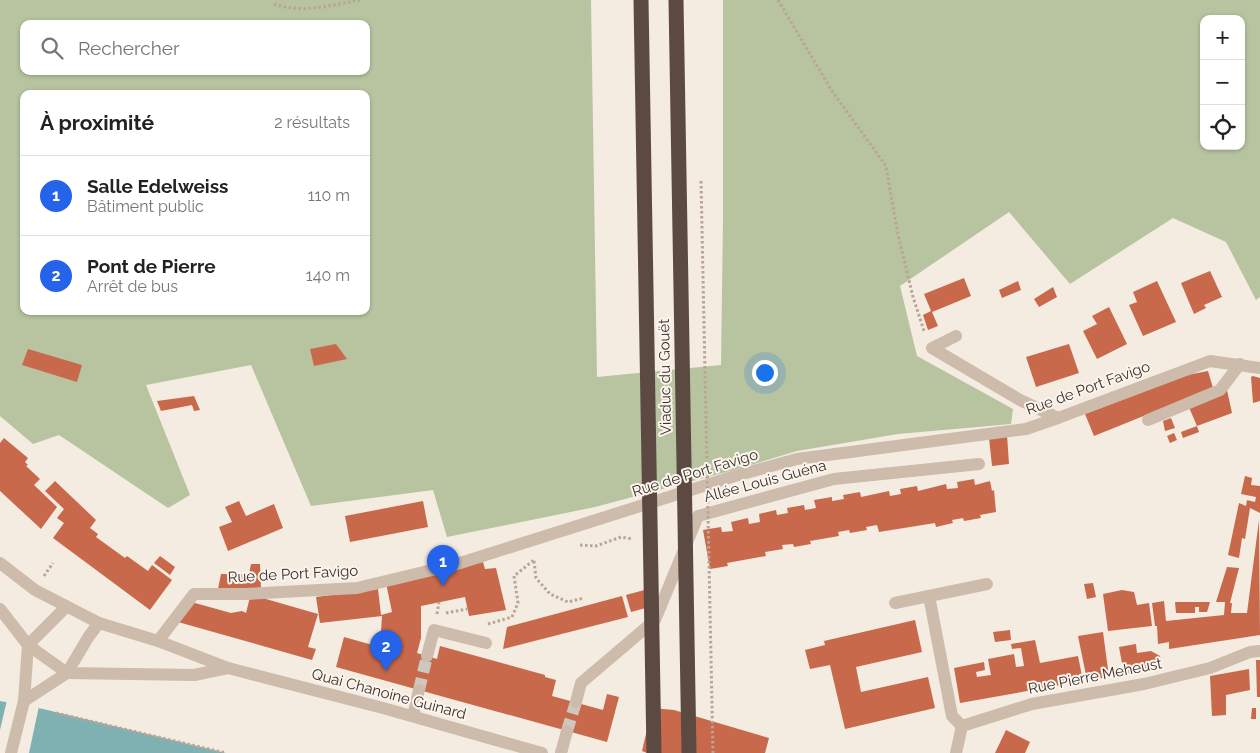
<!DOCTYPE html>
<html lang="fr">
<meta charset="utf-8">
<style>
body{margin:0;font-family:Raleway,sans-serif;background:#f6f6f6;color:#222}
.controls{position:absolute;right:15px;top:15px;display:grid;overflow:hidden;border-radius:10px;box-shadow:0 1px 4px #0004}
.controls button{width:45px;height:45px;display:grid;place-items:center;padding:0;border:0;border-bottom:1px solid #e0e0e0;background:#fff;color:#222;font:25px sans-serif}
.you{position:absolute;left:764px;top:372px;width:18px;height:18px;margin:-12px;border:4px solid #fff;border-radius:50%;background:#1a73e8;box-shadow:0 0 0 8px #1a73e833}
.badge{display:grid;place-items:center;width:32px;height:32px;border-radius:50%;background:#2563eb;color:#fff;font-size:16px;font-weight:700}
.pin{position:absolute;translate:-50% -41px;filter:drop-shadow(0 1px 2px #0008)}
.pin::after{content:'';position:absolute;top:26px;width:18px;height:15px;background:inherit;clip-path:polygon(0 0,100% 0,50% 100%)}
.list{margin:0;padding:0;list-style:none}
h2{display:flex;justify-content:space-between;align-items:center;height:65px;margin:0;padding:0 20px;font-size:21px}
h2 small{font-size:16px;font-weight:400;color:#767676}
.list li{display:grid;grid-template-columns:32px 1fr auto;gap:15px;align-items:center;box-sizing:border-box;height:80px;padding:0 20px;border-top:1px solid #e0e0e0}
.list b{display:block;font-size:19px;white-space:nowrap}
.list p{margin:0;font-size:16px;white-space:nowrap;color:#767676}
.list em{font-size:16px;font-style:normal;color:#767676}
.icon{flex:none;width:28px;height:28px;fill:none;stroke:currentColor;stroke-width:2;stroke-linecap:round;stroke-linejoin:round}
.map{position:relative;flex:none;width:1260px;height:753px;overflow:hidden}
.search{position:absolute;background:#fff;box-shadow:0 1px 4px #0004;left:20px;top:20px;width:350px;height:55px;display:flex;align-items:center;gap:12px;box-sizing:border-box;padding:0 18px;border-radius:10px;color:#767676;font-size:19px}
.panel{position:absolute;background:#fff;box-shadow:0 1px 4px #0004;left:20px;top:90px;width:350px;height:225px;border-radius:10px}
.map>svg:first-child{display:block}
.green{fill:#b8c4a0;fill-rule:evenodd}
.water{fill:#7fb0b2}
.pier{fill:#f4ebe1}
.building{fill:#c8694b}
.lines{fill:none;stroke-linecap:round;stroke-linejoin:round}
.minor-tunnel{stroke:#cfc6bd;stroke-width:12;stroke-dasharray:12 6;stroke-linecap:butt}
.path{stroke:#b9a596;stroke-width:3;stroke-dasharray:2.5 2.5;stroke-linecap:butt}
.minor{stroke:#cdbbac;stroke-width:12}
.path-bridge{stroke:#b9a596;stroke-width:3;stroke-dasharray:2.5 2.5;stroke-linecap:butt}
.highway-bridge{stroke:#5c4a42;stroke-width:15}
.labels{text-anchor:middle;stroke-width:4;stroke-linejoin:round;paint-order:stroke}
.street-label{font-size:15px;fill:#3b302b;stroke:#fbf5ee}
</style>
<div class="map">
<svg width="1260" height="753" viewBox="0 0 1260 753">
<rect width="100%" height="100%" fill="#f4ebe1"/>
<path class="green" d="M0 0H591L597 377 721 365 723 220V0H1260V297L1256 300 1226 242 1173 218 1070 284 1009 212 900 286 917 356 1013 409 1011 424 898 434 797 451 734 470 595 507 447 537 433 490 311 506 251 365 146 385 190 495 168 508 59 435 33 444 0 416ZM1204 19H1241V146H1204ZM24 24H366V71H24ZM24 94H366V311H24Z"/>
<path class="water" d="M0 701 43 709 226 753H0Z"/>
<path class="pier" d="M7 700 39 706 29 753H0V730Z"/>
<g class="building">
<path d="M1210 271 1222 297 1204 305 1206 308 1194 314 1181 283Z"/>
<path d="M964 278 971 296 932 312 938 326 928 330 923 315 931 311 924 294Z"/>
<path d="M1018 281 1021 290 1002 298 999 290Z"/>
<path d="M1157 281 1176 322 1143 336 1129 305 1137 302 1133 292Z"/>
<path d="M1053 287 1057 297 1039 307 1034 299Z"/>
<path d="M1109 307 1127 344 1097 359 1083 331 1097 324 1092 316Z"/>
<path d="M336 344 347 359 314 366 310 349Z"/>
<path d="M1069 344 1079 373 1036 387 1026 357Z"/>
<path d="M28 349 82 365 77 382 22 365Z"/>
<path d="M1208 371 1213 388 1094 436 1085 414 1187 375Z"/>
<path d="M1253 376 1260 378V401L1253 403 1251 377Z"/>
<path d="M1227 390 1232 413 1197 426 1188 405Z"/>
<path d="M194 396 200 410 194 411 192 405 161 411 157 401Z"/>
<path d="M1171 418 1175 428 1165 431 1163 421Z"/>
<path d="M1197 426 1199 432 1183 438 1181 432Z"/>
<path d="M1174 433 1177 440 1170 443 1167 436Z"/>
<path d="M1007 435 1009 464 992 466 989 438Z"/>
<path d="M4 438 28 458 25 462 28 465 26 466 40 479 34 485 57 507 41 529 0 491V443Z"/>
<path d="M1245 476 1252 478 1251 485 1260 486V513L1250 508 1245 539 1242 538 1239 558 1228 555 1239 503 1246 506 1247 500 1255 502 1256 497 1241 494Z"/>
<path d="M974 479 975 485 990 481 992 491 994 490 996 512 980 515 981 518 964 521 963 518 952 520 953 523 936 527 935 523 879 532 877 525 866 527 867 530 850 533 849 530 838 532 839 536 810 541 811 544 794 547 793 544 782 545 783 549 765 552 766 556 727 563 728 566 710 569 703 530 721 527 722 532 733 531 731 522 748 518 749 524 760 522 759 514 776 510 777 515 788 513 787 508 804 505 805 510 816 508 814 500 832 497V501L844 499 843 495 860 492 861 497 889 491 890 496 901 494 900 489 917 486 918 491 946 484 947 489 958 488 957 482Z"/>
<path d="M55 481 96 520 90 528 98 534 96 537 125 558 127 556 148 571 152 565 172 580 150 610 53 538 64 523 57 518 64 509 45 491Z"/>
<path d="M239 501 246 516 274 504 283 528 228 551 219 527 232 522 225 507Z"/>
<path d="M423 501 428 527 350 542 345 516Z"/>
<path d="M1259 520 1260 635 1169 649V642L1158 644 1157 626H1155L1152 603 1164 601 1166 621 1224 615 1225 602H1216L1227 567 1239 568 1230 603H1232L1231 613H1247Z"/>
<path d="M160 556 175 567 170 575 154 563Z"/>
<path d="M483 562 485 569 496 568 506 610 469 616 465 597 421 606V638L417 653 437 659 440 646 545 675V677L556 680 552 696 603 710 607 694 619 697 607 742 336 667 344 637 394 651 395 646 378 641 381 632 382 616 320 623 316 597 378 589 381 615 392 612 386 583Z"/>
<path d="M251 564H260L261 590 218 589 221 574H249Z"/>
<path d="M1093 583 1096 597 1087 599 1084 584Z"/>
<path d="M648 589 653 606 631 612 626 595Z"/>
<path d="M1122 590 1134 592 1137 605 1149 603 1152 626 1108 631 1103 594Z"/>
<path d="M622 596 628 617 503 649 507 627Z"/>
<path d="M250 597H259L318 614 308 647 316 649 312 660 178 622 188 607 195 603 231 613 242 611 246 613Z"/>
<path d="M1175 602H1210L1207 612H1199V607H1195V613H1176Z"/>
<path d="M915 620 922 652 856 667 861 692 928 677 935 708 845 729 830 665 810 669 805 650 825 645 824 641Z"/>
<path d="M1010 630 1011 640 995 642 993 632Z"/>
<path d="M1103 632 1109 677 1087 680 1078 636Z"/>
<path d="M1035 640 1040 663 1078 656 1083 681 960 703 954 668 984 662 985 670 976 672 977 677 991 675 988 659 1014 654 1016 667 1024 666 1021 648 1012 649 1011 644Z"/>
<path d="M1136 644 1137 653 1151 651 1160 656 1161 667 1124 674 1119 647Z"/>
<path d="M1256 660H1260V697H1257Z"/>
<path d="M1249 669 1250 690 1226 695V715L1212 716 1210 676Z"/>
<path d="M652 708 674 710 769 738 765 753H647L642 751Z"/>
<path d="M1252 708H1256V719H1251Z"/>
<path d="M1006 730 1030 742 1025 753H995Z"/>
</g>
<g class="lines">
<g class="minor-tunnel">
<path d="M419 690 427 656"/>
<path d="M567 731 576 702"/>
</g>
<g class="path">
<path d="M778 0 832 91 886 166 897 230 913 297 924 331"/>
<path d="M274 4C302 14 332 5 360 0"/>
<path d="M580 545 596 546 621 537 632 539"/>
<path d="M534 561 536 578 550 594 568 602 584 598"/>
<path d="M44 576 53 563"/>
<path d="M446 613 467 609"/>
<path d="M437 614 439 602"/>
<path d="M488 624 512 617 518 603 514 576 534 560"/>
<path d="M56 713 226 753"/>
</g>
<g class="minor">
<path d="M956 336 932 348 1020 400 1058 418"/>
<path d="M1148 420 1220 390 1240 364"/>
<path d="M0 563 35 590 99 623 158 641 228 668 383 708 542 753"/>
<path d="M895 603 929 596"/>
<path d="M0 609 28 645 67 673 194 675 228 668"/>
<path d="M158 641 194 594H245L357 588 457 564 735 476 797 459 1026 429 1058 418 1210 361 1260 368"/>
<path d="M427 656 434 630 486 643"/>
<path d="M24 701 67 673 89 636 99 623"/>
<path d="M576 702 581 683 655 620 698 516 834 479 979 464"/>
<path d="M413 716 419 690"/>
<path d="M962 726 1032 704 1144 684 1210 668 1250 652 1260 651"/>
<path d="M962 726 952 716 929 596 987 584"/>
<path d="M11 753 24 701 28 645 66 607"/>
<path d="M561 753 567 731"/>
<path d="M956 753 962 726"/>
</g>
<path class="path-bridge" d="M701 181 713 753"/>
<g class="highway-bridge">
<path d="M641 0 654 753"/>
<path d="M676 0 689 753"/>
</g>
</g>
<g class="labels">
<g class="street-label">
<text transform="translate(665 377) rotate(-91)" y="5">Viaduc du Gouët</text>
<text transform="translate(1088 388) rotate(-20)" y="5">Rue de Port Favigo</text>
<text transform="translate(695 473) rotate(-17)" y="5">Rue de Port Favigo</text>
<text transform="translate(765 481) rotate(-15)" y="5">Allée Louis Guéna</text>
<text transform="translate(293 574) rotate(-3)" y="5">Rue de Port Favigo</text>
<text transform="translate(1095 676) rotate(-11)" y="5">Rue Pierre Meheust</text>
<text transform="translate(389 694) rotate(15)" y="5">Quai Chanoine Guinard</text>
</g>
</g>
</svg>
<div class="controls">
<button>+</button>
<button>−</button>
<button><svg class="icon" aria-label="locate" viewBox="0 0 24 24"><circle cx="12" cy="12" r="6"/><path d="M12 2v4M12 18v4M2 12h4M18 12h4"/></svg></button>
</div>
<div class="you"></div>
<div class="pin badge" style="left:443px;top:586px">1</div>
<div class="pin badge" style="left:386px;top:671px">2</div>
<div class="search"><svg class="icon" aria-label="search" viewBox="0 0 24 24"><circle cx="10" cy="10" r="6"/><path d="M15 15l6 6"/></svg>Rechercher</div>
<section class="panel">
<h2>À proximité<small>2 résultats</small></h2>
<ul class="list">
<li><span class="badge">1</span><div><b>Salle Edelweiss</b><p>Bâtiment public</p></div><em>110 m</em></li>
<li><span class="badge">2</span><div><b>Pont de Pierre</b><p>Arrêt de bus</p></div><em>140 m</em></li>
</ul>
</section>
</div>
